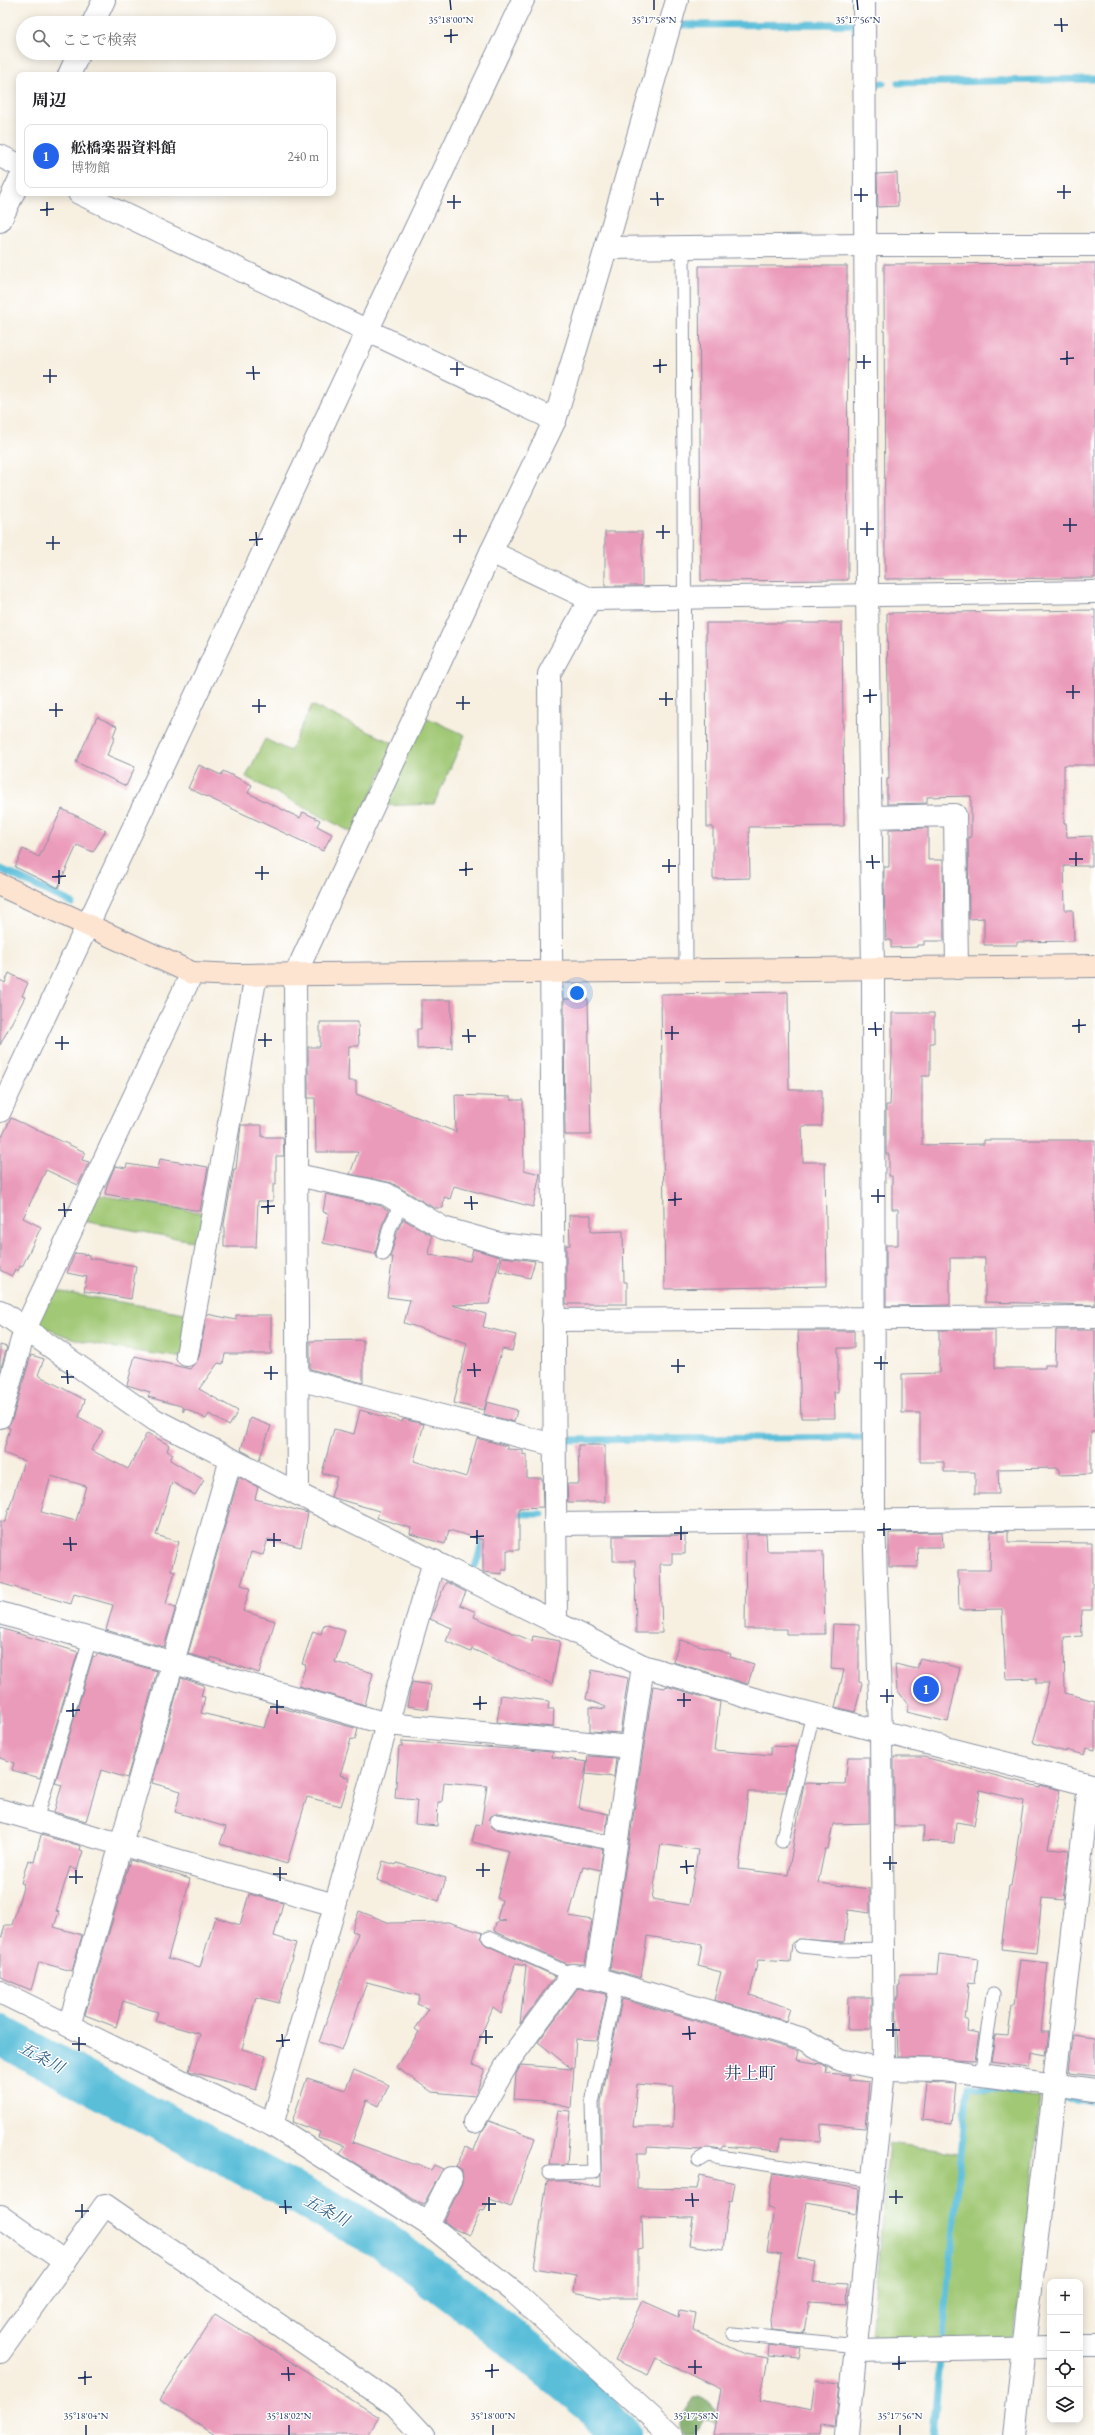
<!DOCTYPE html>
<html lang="ja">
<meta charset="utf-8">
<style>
body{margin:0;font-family:"EB Garamond","Noto Serif JP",serif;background:#f6f6f6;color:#202124}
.controls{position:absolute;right:12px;bottom:12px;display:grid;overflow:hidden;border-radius:8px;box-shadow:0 2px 10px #0003}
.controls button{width:36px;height:36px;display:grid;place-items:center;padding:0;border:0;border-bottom:1px solid #e0e0e0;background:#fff;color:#202124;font:20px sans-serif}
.you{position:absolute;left:577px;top:993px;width:14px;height:14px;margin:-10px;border:3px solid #fff;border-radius:50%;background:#1a73e8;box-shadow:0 0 0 6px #1a73e833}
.badge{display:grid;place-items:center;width:26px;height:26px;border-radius:50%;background:#2563eb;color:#fff;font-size:13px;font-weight:700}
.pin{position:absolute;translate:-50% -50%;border:2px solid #fff;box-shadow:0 1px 4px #0006}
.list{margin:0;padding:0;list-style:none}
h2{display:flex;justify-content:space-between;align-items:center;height:52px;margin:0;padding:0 16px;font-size:17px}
h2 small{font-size:13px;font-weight:400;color:#757577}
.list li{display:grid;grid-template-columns:26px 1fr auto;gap:12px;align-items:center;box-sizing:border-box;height:64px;margin:0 8px 8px;padding:0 8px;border:1px solid #e0e0e0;border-radius:8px}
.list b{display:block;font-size:15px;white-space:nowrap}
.list p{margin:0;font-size:13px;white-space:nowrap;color:#757577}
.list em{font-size:13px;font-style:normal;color:#757577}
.icon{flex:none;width:22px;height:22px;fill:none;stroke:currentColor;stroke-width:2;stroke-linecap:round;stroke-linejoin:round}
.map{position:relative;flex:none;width:1095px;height:2435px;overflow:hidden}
.search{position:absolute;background:#fff;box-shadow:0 2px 10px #0003;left:16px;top:16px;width:320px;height:44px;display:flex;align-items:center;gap:10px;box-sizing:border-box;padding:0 14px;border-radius:22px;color:#757577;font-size:15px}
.panel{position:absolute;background:#fff;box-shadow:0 2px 10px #0003;left:16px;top:72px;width:320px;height:124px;border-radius:8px}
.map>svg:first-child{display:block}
.green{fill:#a0c874;stroke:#5e7c69}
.forest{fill:#80ac66;stroke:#4e6e62}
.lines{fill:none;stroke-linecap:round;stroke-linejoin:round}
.stream{stroke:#5abed9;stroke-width:7}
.river{stroke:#5abed9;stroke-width:40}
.building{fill:#eb9bba;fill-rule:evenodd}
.lane-casing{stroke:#8990a0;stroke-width:15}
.street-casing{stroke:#8990a0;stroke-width:24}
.secondary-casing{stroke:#8990a0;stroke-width:24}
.lane{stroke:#fff;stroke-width:13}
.street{stroke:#fff;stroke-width:22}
.secondary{stroke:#fde4d1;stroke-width:22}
.ticks{fill:none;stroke:#1b2f5e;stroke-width:1.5}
.labels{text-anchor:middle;stroke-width:3;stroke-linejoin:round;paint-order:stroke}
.water-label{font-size:16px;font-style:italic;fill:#316189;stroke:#fff}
.quarter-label{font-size:17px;fill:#1b2f5e;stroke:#fff}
.ticks-label{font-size:10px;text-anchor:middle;fill:#1b2f5e;stroke:#fff;stroke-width:3;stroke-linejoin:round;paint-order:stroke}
</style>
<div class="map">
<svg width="1095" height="2435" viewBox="0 0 1095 2435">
<rect width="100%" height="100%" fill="#fff"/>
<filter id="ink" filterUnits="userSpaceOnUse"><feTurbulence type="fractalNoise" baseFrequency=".025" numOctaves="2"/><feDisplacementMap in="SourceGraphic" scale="8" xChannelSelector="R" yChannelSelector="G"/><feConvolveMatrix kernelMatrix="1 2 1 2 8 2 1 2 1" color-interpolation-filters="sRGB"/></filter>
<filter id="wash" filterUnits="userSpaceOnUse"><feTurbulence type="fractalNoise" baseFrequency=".012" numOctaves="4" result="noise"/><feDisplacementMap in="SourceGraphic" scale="16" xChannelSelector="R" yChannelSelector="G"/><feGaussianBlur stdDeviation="0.9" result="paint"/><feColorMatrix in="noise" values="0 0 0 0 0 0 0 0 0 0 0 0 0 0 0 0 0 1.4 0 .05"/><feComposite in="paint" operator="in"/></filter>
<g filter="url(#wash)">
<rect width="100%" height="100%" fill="#f7f0e1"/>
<g class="green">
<path d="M312 705 395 744 353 833 246 777 265 739 290 751Z"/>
<path d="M421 715 465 735 434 804 378 806Z"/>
<path d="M94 1194 203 1213 198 1242 82 1221Z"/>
<path d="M50 1290 191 1314 183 1358C141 1351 69 1346 35 1321Z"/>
<path d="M967 2089 1041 2096 1015 2329 1010 2338 876 2342 871 2336 889 2143 959 2153Z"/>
</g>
<path class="forest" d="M699 2397C714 2403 718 2409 719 2426L703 2418 695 2435H683L679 2427 682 2416 694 2398Z"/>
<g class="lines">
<g class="stream">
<path d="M677 25 855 24V31"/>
<path d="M898 83 1095 79"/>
<path d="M874 84 883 83"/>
<path d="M0 869 72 903"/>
<path d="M567 1440 865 1437"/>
<path d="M510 1514H542"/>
<path d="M475 1567 485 1535"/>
<path d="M1066 2098 1095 2102"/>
<path d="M943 2336 968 2086 1019 2091"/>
<path d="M933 2435 940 2359"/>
</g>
<path class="river" d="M0 2035 383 2240 475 2309 591 2403 620 2435"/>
</g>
<g id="blocks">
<g class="building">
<path d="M897 173 898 206 878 207 877 174Z"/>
<path d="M1095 263V578L885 579 884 264Z"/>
<path d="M699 266H847L848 580 701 581Z"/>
<rect x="605" y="532" width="37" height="54"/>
<path d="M1095 610V765H1064V823H1066L1067 837 1092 836V866H1064L1065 910H1073L1074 941 1017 942V945H984V918L969 919 968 837H971V796L927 797V803L887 804V779H889L887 613Z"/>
<path d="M706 623H842L844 826 749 827 750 878 713 879V827H707Z"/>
<path d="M97 717 117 726 113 736 115 737 107 755 135 767 126 786 76 762Z"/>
<path d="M199 765 221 775 223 771 252 785 248 793 300 818 303 812 320 820 317 826 332 834 323 851 188 788Z"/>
<path d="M62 809 106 830 93 852 77 845 58 888 15 867 23 849 39 857Z"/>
<path d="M928 828V860H943L944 941H924V945H917V947L891 948V940H886L884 887V867H889V829Z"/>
<path d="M9 973 28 983 22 996 25 997 0 1045V980L5 983Z"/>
<path d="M788 992 789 1090H822V1126H802L803 1162H825L827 1286 665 1289 661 994Z"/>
<path d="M564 999H588L591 1135H565Z"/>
<path d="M421 1000H451L452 1048 417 1049V1029H421Z"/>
<path d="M892 1013H934V1043H930V1076H922V1145L984 1144V1140H1095V1305L985 1302V1258H950V1305L886 1306V1245H898V1209H892V1176H889V1154H886V1105H890L892 1057Z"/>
<path d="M320 1022H358L359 1046H349L348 1081H356V1094L456 1132 455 1095 511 1097V1100H523L524 1170 540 1174 533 1207 454 1186 450 1199 444 1197 443 1208H434L392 1183 350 1174 358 1152H316L315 1098H308V1047H320Z"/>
<path d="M11 1118 85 1152 82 1160 89 1162 78 1185 46 1170 23 1218 41 1227 22 1267 20 1266 18 1271 15 1269 12 1276 0 1270V1141Z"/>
<path d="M241 1125H262V1137H283L284 1156H276V1185H273V1201H258L256 1247H224V1224L234 1169H236Z"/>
<path d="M160 1159 208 1167 200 1211 105 1194 107 1185 115 1166 126 1168 127 1164 158 1169Z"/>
<path d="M326 1194 381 1206 389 1211 382 1225 375 1254 323 1243 329 1213 323 1212Z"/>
<path d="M569 1215H591V1232L623 1231 624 1282H627V1304H566V1245H570Z"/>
<path d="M403 1219 432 1236 429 1255 470 1261 473 1249 500 1257 489 1304 452 1305 486 1314 483 1327 516 1335 512 1351 502 1349 484 1410 454 1403 467 1343 404 1323 410 1300 387 1297 393 1257H390L398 1230Z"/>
<path d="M75 1253 89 1255V1258L136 1266 131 1299 84 1291 87 1277 67 1273Z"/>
<path d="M502 1257 535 1261 530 1278 499 1271Z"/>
<path d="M207 1314 236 1320V1315H271V1354H225L223 1364 218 1363 199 1389 238 1411 229 1426 209 1414 206 1419 185 1408 183 1412V1408L181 1406 148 1397 150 1392 127 1385 135 1356 190 1369 199 1357Z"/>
<path d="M939 1330H995V1368H1045V1365H1055L1056 1330H1095V1375H1093L1095 1432H1091V1474L1059 1475V1468L998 1469 999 1494H975V1472H944V1462H920V1413H902V1374L939 1373Z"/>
<path d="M798 1331H854V1348H838V1392H834L835 1418H801Z"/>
<path d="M363 1340V1383L310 1369V1341Z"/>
<path d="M0 1345 7 1347 0 1371Z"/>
<path d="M31 1355 44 1359 38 1375 85 1400 79 1417 103 1431 91 1450 128 1469 147 1433 169 1445 167 1451 173 1454 170 1460 204 1480 195 1495 172 1482 156 1535 179 1542 171 1570 175 1571 166 1604 176 1607 164 1647 106 1630 113 1605 74 1594 71 1604 0 1583V1521L5 1522 24 1461 3 1453 10 1428 7 1427 12 1420ZM51 1476 86 1486 76 1521 41 1512Z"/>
<path d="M487 1402 517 1410 514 1422 484 1414Z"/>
<path d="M360 1410 402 1422 403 1419 424 1424 414 1461 466 1477 477 1438 507 1446V1449L523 1450V1455L527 1454V1478H542L543 1507 519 1508V1550H507V1570H502V1574L483 1572V1540L449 1530 445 1544 410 1534 411 1528 377 1518 379 1511 331 1497 337 1477 322 1473 334 1429 354 1434Z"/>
<path d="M250 1418 271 1426 259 1460 241 1450Z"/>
<path d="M578 1445H605V1502H568L567 1484H579Z"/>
<path d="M239 1477 258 1487 255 1499 308 1513 301 1547 268 1539 263 1555 251 1552 241 1585 250 1588 243 1611 275 1621 259 1673 211 1657V1660L188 1654Z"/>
<path d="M1008 1531V1542L1092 1543V1610H1081L1082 1636 1064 1637 1065 1693 1095 1701V1750L1086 1748 1084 1755 1066 1750V1752L1033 1743 1049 1683H1036V1678L1006 1679 1002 1609 959 1610 958 1570H990L991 1532Z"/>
<path d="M942 1532 943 1547H917L918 1567H889V1533Z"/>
<path d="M746 1534H766L767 1551H823L825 1634H786V1629H745Z"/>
<path d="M685 1535V1554H672V1564H660L662 1633H636L635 1561H613V1536Z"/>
<path d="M446 1582 466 1592 460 1605 476 1612 474 1617 532 1641 533 1636 560 1641 552 1684 472 1649 471 1652 446 1641 452 1628 430 1619Z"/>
<path d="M324 1624 345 1631 335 1662 373 1673 365 1705 299 1686 306 1665 302 1664 313 1631 321 1634Z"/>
<path d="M833 1624 859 1625V1682L862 1683 855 1712 835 1707 844 1670 831 1669Z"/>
<path d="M0 1628 78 1652 40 1778 12 1770 14 1763 0 1758Z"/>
<path d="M680 1640 731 1654 730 1657 754 1664 748 1684 673 1662Z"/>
<path d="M97 1654 157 1671 127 1778 101 1770 86 1821 54 1812 62 1785 55 1783 93 1656 96 1657Z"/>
<path d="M920 1658 960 1668 948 1722 907 1712 909 1705 897 1690 895 1664 917 1669Z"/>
<path d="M592 1670 628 1678 620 1733 590 1731V1707L605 1709 606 1707 586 1699Z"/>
<path d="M181 1678 204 1685 201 1696 205 1697 201 1713 264 1728 271 1705 358 1729 355 1740 351 1739 340 1775 350 1778 341 1806 307 1797 287 1864 220 1844 226 1827 175 1812 181 1791 152 1783Z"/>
<path d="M412 1682 431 1685 428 1709 407 1706Z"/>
<path d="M653 1686 665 1688 666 1686 720 1702 714 1750 771 1755V1746L797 1747 786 1792H748L739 1869 788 1875 804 1783 845 1784 848 1757H869V1823L833 1824 828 1849H825L818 1883 870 1889V1913L848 1910 844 1942 798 1939 792 1943 790 1962 758 1960 750 1995 790 2008 786 2021 714 2000 721 1972 698 1966 702 1945 647 1936 641 1978 610 1969ZM661 1844 698 1850 689 1905 652 1899Z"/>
<path d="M501 1695 549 1701 548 1709H554L553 1727 497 1722Z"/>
<path d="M402 1741 553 1752 552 1757 587 1762 579 1808 608 1814 605 1834 499 1813 491 1816 489 1820 492 1827 495 1829 603 1849 600 1870 583 1866 569 1916 592 1920 585 1964H567L494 1931 496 1922 506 1921 497 1919 502 1900 497 1898 509 1851 472 1842 476 1824 481 1825 487 1786 444 1782 442 1802H438L437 1826 415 1824 417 1800 395 1798 399 1746H402Z"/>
<path d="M588 1756 616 1758 614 1777 586 1774Z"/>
<path d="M894 1757H924L1040 1787V1785L1060 1790 1048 1848 1069 1850 1063 1900 1042 1898 1036 1953 1001 1949 1009 1886H1011L1024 1801 980 1790 974 1825 956 1822 954 1843 923 1841 924 1826H894Z"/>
<path d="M41 1835 81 1846 80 1850 83 1851 77 1870 70 1867 56 1911 59 1912 54 1927 82 1935 72 1971 39 1962 31 1990 0 1977V1944L5 1925H12L24 1884 21 1883 28 1860 34 1862Z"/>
<path d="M130 1860 190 1879 168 1958 200 1967 215 1917 240 1925 249 1894 283 1903 274 1936 296 1943 279 2003 256 1997 242 2049 266 2056 256 2090 189 2071 200 2034 155 2021 158 2012 123 2001 116 2027 85 2015Z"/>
<path d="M383 1861 396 1865 397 1863 446 1878 439 1901 377 1880Z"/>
<path d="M359 1911 390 1923 448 1922 483 1933 481 1939 486 1945 555 1976 520 2024 526 1966 515 1964 501 2013 493 2007 481 2035 472 2065 485 2069 475 2096 432 2092 396 2067 419 2032 415 2029 429 2009 417 2004 420 1996 367 1982 342 2050 319 2042 358 1933 352 1931Z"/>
<path d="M939 1954 978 1959 975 1983 969 1982 965 2020H968L967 2031 979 2033 975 2060 898 2057 896 1998H898V1986L900 1985V1974H937Z"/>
<path d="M1020 1960 1048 1963 1041 2032H1048L1045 2055 1030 2052 1029 2067 991 2062 995 2035 1008 2036 1012 2005H1014Z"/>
<path d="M578 1988 607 1994 597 2040 576 2039 571 2108 543 2101 514 2099 516 2074 521 2065 572 2069 538 2042Z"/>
<path d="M848 1997H871V2029H847Z"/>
<path d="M622 1999 798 2051 796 2060 822 2064 827 2067 826 2073 850 2075V2080L869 2082 865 2128 821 2124 820 2142 780 2139 779 2151 723 2146 721 2149 708 2147 700 2150 647 2147V2153H637V2188L697 2189 700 2175 735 2183 732 2201 729 2200 723 2250 689 2245 693 2218 642 2217 643 2249 638 2250V2298H601L574 2292 576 2275 534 2268 547 2181H566L601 2187V2101ZM637 2084 674 2087 673 2127H633Z"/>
<path d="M1073 2035 1095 2038V2076L1069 2073Z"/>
<path d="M354 2070 389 2085 379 2106 367 2100 352 2142 412 2164H418L431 2170 434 2165 443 2169 423 2205 340 2154 345 2146 318 2137 320 2132 292 2122 307 2078 345 2090Z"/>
<path d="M926 2082 956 2084 952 2123 922 2120Z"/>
<path d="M558 2110 571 2111 567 2165H550Z"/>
<path d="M489 2121 535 2138 511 2207 489 2199 484 2211 481 2210 470 2235 452 2227 444 2221 462 2183V2171L456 2167 466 2146 474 2150 481 2133Z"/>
<path d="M773 2173 859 2189 857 2213 807 2203 797 2258 816 2262 813 2282 848 2284 847 2304 809 2302 804 2333 771 2330 770 2319 781 2254 767 2251 774 2209 767 2208Z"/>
<path d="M643 2301 679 2317 680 2310 696 2313 693 2330 744 2354 768 2358 760 2401 811 2411 815 2380 840 2383 835 2428 822 2426 821 2435H713L721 2389 656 2358 648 2375 615 2360Z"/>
<path d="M215 2314 379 2417 368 2435H215L160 2400Z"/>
<path d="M769 2345 801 2349 799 2359 768 2356Z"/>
</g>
</g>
</g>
<g filter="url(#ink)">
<use href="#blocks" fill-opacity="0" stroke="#8990a0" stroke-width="1"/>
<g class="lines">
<defs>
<g id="lane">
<path d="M683 247 686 971"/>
<path d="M383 1254 390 1227 402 1203"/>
<path d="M36 1820 90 1639"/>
<path d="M497 1821 617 1844"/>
<path d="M782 1841 813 1714"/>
<path d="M489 1938 572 1975"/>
<path d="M801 1946 840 1950 883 1949"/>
<path d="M981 2075 993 1995"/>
<path d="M699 2160 707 2155 874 2181"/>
<path d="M549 2173 594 2172 592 2103 617 1984"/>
<path d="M734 2334 858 2346"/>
</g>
<g id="street">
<path d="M93 23 104 0"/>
<path d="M69 75 79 53"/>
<path d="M0 156 19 165"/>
<path d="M79 193 555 420"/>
<path d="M0 221 19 181"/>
<path d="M606 248 677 0"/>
<path d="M491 552 590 599"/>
<path d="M871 817 955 815 957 968"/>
<path d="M0 1111 523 0"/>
<path d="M297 1175 386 1194 443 1228 500 1244 553 1250"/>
<path d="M0 1311 155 1420 298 1494 643 1666 754 1699 1095 1786"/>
<path d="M553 1320 1095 1317"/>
<path d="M187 1355 256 975"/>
<path d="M298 1379 554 1445"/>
<path d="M0 1417 25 1329 192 973"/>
<path d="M298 1494 295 975 491 552 555 420 606 248 865 245H1095"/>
<path d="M555 1524 1095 1518"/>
<path d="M0 1613 387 1724 631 1747"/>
<path d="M556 1622 549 674 590 599 1095 592"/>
<path d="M0 1810 335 1905"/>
<path d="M596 1978 643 1666"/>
<path d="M0 1992 272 2125 428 2224 515 2293 671 2435"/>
<path d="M69 2026 231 1459"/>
<path d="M474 2122 510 2059 572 1975 596 1978 803 2039 840 2060 884 2069 943 2070 1095 2090"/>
<path d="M272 2125 434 1561"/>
<path d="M0 2216 65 2262"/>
<path d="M428 2224 451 2178"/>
<path d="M1080 2346H1095"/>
<path d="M857 2351 1050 2347"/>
<path d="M0 2352 105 2205 395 2405 423 2435"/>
<path d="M847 2435 884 2069 881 1731 874 1520 873 969 867 595 864 0"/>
<path d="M1014 2435 1089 1785"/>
</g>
<path id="secondary" d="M0 885 192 973 237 975 1095 966"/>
</defs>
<use href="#lane" class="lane-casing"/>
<use href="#street" class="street-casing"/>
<use href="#secondary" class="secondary-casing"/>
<use href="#lane" class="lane"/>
<use href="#street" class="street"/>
<use href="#secondary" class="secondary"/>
</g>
</g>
<path class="ticks" d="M450 0 451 10M654 0V10M857 0 858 10M1061 18 1062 32M1054 25H1068M451 29V43M444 36 458 35M1064 185V199M861 188V202M657 192 658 206M1057 192H1071M454 195V209M854 195H868M650 199H664M47 202V216M447 202H461M40 210 54 209M1067 351V365M864 355V369M660 359V373M1060 359 1074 358M457 362V376M857 362H871M253 366 254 380M653 366 667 365M50 369V383M450 369H464M246 373H260M43 376H57M1070 518V532M867 522V536M663 525V539M1063 525H1077M460 529V543M860 529H874M256 532 257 546M656 532H670M53 536V550M453 536H467M249 540 263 539M46 543H60M1073 685V699M870 689V703M666 692V706M1066 692H1080M463 696V710M863 696 877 695M259 699V713M659 699H673M56 703V717M456 703H470M252 706H266M49 710H63M1076 852V866M872 855 873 869M669 859V873M1069 859H1083M466 862V876M866 862H880M262 866V880M662 866H676M59 870V884M459 870 473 869M255 873H269M52 877 66 876M1079 1019V1033M875 1022 876 1036M672 1026V1040M1072 1026 1086 1025M468 1029 469 1043M868 1029H882M265 1033V1047M665 1033H679M62 1036V1050M462 1036H476M258 1040H272M55 1043H69M878 1189V1203M675 1192V1206M471 1196 472 1210M871 1196H885M268 1200V1214M668 1200 682 1199M64 1203 65 1217M464 1203H478M261 1207 275 1206M58 1210H72M881 1356V1370M678 1359V1373M474 1363 475 1377M874 1363H888M271 1366V1380M671 1366H685M67 1370 68 1384M467 1370H481M264 1373H278M61 1377H74M884 1523V1536M681 1526V1540M477 1530V1544M877 1530 891 1529M274 1533V1547M674 1533H688M70 1537 71 1551M470 1537 484 1536M267 1540H281M63 1544H77M887 1689V1703M684 1693V1707M480 1696V1710M880 1696H894M277 1700V1714M677 1700H691M73 1703V1717M473 1704 487 1703M270 1707H284M66 1711 80 1710M890 1856V1870M686 1860 687 1874M483 1863V1877M883 1863H897M280 1867V1881M680 1867 694 1866M76 1870V1884M476 1870H490M273 1874H287M69 1877H83M893 2023V2037M689 2026 690 2040M486 2030V2044M886 2030H900M282 2034 283 2047M682 2034 696 2033M79 2037V2051M479 2037H493M276 2041 290 2040M72 2044H86M896 2190V2204M692 2193 693 2207M489 2197V2211M889 2197H903M285 2200 286 2214M685 2200H699M82 2204V2218M482 2204H496M279 2207H292M75 2211H89M899 2356V2370M695 2360V2374M492 2364V2378M892 2364 906 2363M288 2367 289 2381M688 2367H702M85 2371V2385M485 2371 499 2370M281 2374H295M78 2378 92 2377M86 2425V2435M289 2425V2435M493 2425V2435M696 2425V2435M900 2425V2435"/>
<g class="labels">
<g class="water-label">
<text transform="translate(42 2057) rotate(28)" y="6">五条川</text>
<text transform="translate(327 2210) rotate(28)" y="6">五条川</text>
</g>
<g class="quarter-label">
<text x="750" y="2079">井上町</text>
</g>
</g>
<g class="ticks-label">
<text x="451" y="23">35°18'00"N</text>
<text x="654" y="23">35°17'58"N</text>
<text x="858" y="23">35°17'56"N</text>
<text x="86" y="2419">35°18'04"N</text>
<text x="289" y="2419">35°18'02"N</text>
<text x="493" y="2419">35°18'00"N</text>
<text x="696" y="2419">35°17'58"N</text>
<text x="900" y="2419">35°17'56"N</text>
</g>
</svg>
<div class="controls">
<button>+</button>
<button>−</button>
<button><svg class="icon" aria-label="locate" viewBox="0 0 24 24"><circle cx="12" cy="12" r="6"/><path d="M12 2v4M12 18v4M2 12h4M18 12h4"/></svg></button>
<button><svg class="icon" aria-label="layers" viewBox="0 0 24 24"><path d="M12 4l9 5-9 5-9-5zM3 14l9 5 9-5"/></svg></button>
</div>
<div class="you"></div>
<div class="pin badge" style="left:926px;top:1689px">1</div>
<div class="search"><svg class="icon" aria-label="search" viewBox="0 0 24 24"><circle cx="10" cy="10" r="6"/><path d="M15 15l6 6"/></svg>ここで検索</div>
<section class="panel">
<h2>周辺<small></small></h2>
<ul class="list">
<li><span class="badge">1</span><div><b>舩橋楽器資料館</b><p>博物館</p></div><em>240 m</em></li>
</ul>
</section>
</div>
